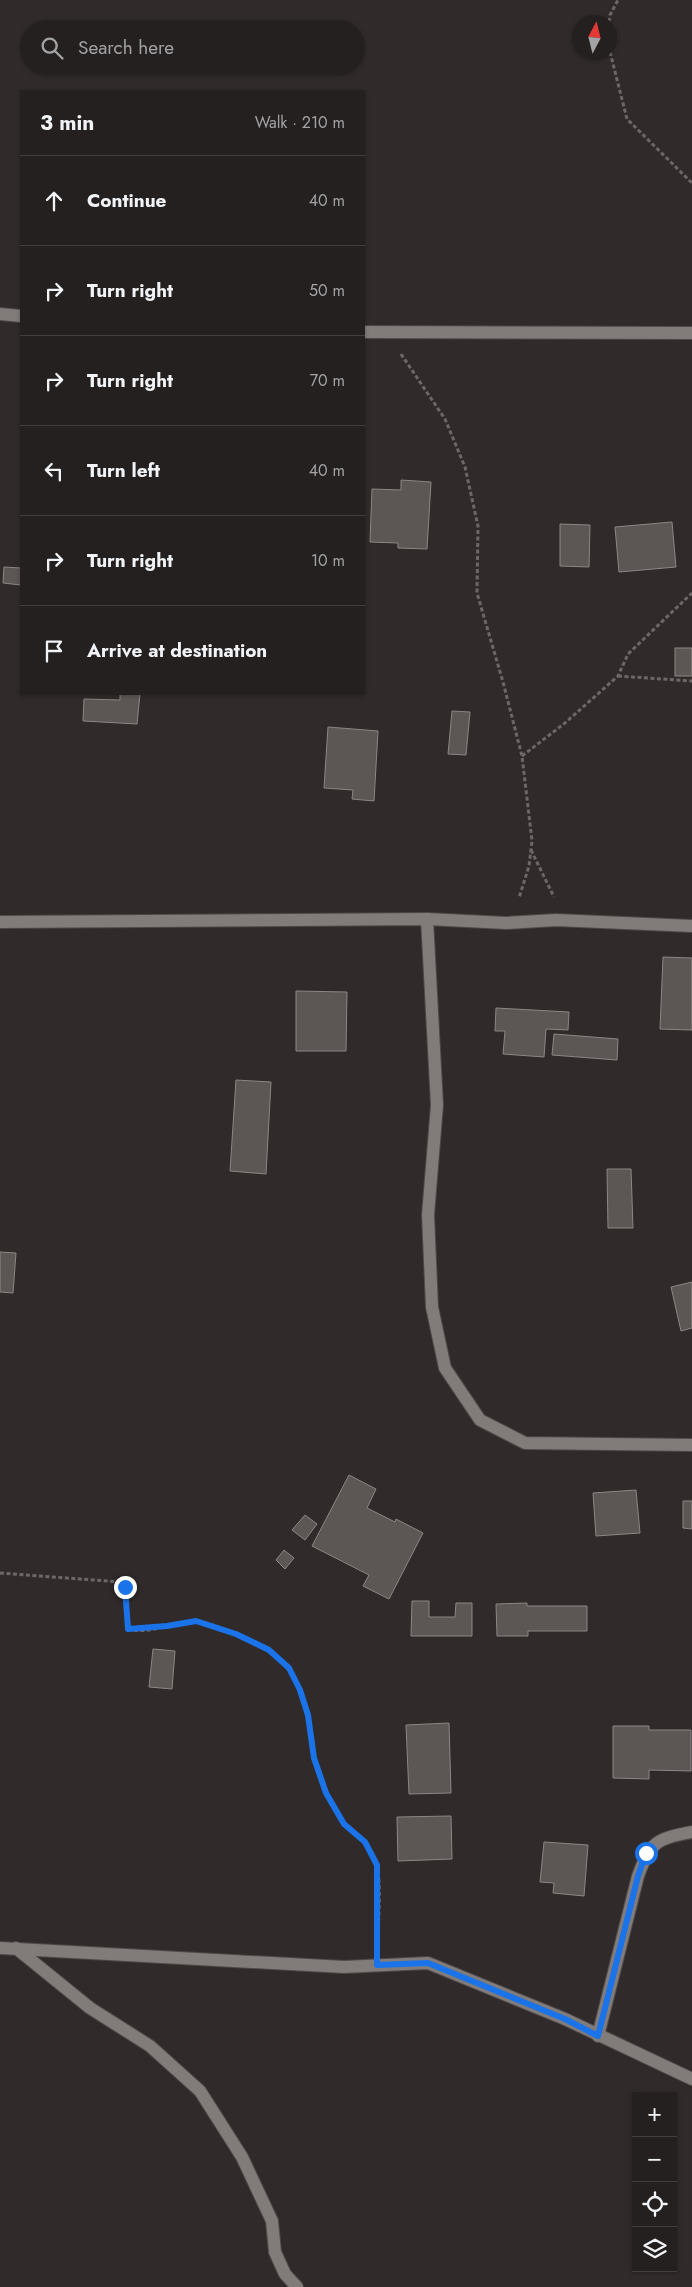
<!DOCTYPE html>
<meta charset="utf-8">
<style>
body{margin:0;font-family:Jost,sans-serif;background:#302d2d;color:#f1f3f6}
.controls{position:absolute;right:15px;bottom:15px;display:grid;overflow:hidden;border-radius:0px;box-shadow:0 1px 4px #0004}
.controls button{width:45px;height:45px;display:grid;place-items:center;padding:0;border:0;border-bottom:1px solid #413e3e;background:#242020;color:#f1f3f6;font:25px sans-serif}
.compass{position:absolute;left:572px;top:15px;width:45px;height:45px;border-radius:50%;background:#242020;box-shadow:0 1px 4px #0004;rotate:7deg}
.stop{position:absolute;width:15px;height:15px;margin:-11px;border:4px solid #1a73e8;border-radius:50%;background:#fff}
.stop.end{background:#1a73e8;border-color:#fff;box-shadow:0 1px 5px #0008}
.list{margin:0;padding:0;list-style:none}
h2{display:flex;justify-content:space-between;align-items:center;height:65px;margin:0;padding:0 20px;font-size:21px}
h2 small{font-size:16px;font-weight:400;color:#a3a3a5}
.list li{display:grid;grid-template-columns:32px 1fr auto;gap:15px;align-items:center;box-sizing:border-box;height:90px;padding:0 20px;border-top:1px solid #413e3e}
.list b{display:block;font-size:19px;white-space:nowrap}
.list em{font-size:16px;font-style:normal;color:#a3a3a5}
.icon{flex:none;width:28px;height:28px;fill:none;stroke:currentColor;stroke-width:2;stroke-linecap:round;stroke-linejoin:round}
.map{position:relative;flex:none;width:692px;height:2287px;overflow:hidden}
.search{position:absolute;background:#242020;box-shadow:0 1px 4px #0004;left:20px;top:20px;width:345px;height:55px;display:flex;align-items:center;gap:12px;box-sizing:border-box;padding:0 18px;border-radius:28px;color:#a3a3a5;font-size:19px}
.panel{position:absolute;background:#242020;box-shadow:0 1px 4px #0004;left:20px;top:90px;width:345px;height:605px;border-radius:0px}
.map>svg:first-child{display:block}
.building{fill:#5c5755;stroke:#8c8785}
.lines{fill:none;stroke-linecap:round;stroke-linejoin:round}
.minor-casing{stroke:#4d4948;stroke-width:14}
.path{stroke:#6d6867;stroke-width:3;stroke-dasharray:4 2.5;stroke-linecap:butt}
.minor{stroke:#817c7a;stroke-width:12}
.route{stroke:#1a73e8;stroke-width:6}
</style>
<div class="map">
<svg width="692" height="2287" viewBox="0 0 692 2287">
<rect width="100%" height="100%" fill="#302b2a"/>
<g class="building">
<path d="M401 480 431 482 427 549 398 548V543L370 542 372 489 401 490Z"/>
<path d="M672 522 676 567 619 572 615 527Z"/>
<path d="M560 524 590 525 589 567 560 566Z"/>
<path d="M4 567 21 568V585L3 583Z"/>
<rect x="675" y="648" width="17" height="28"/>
<path d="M120 694H140L137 724 83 721 84 699 120 700Z"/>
<path d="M452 711 470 712 466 755 448 754Z"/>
<path d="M328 727 378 731 374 801 352 799 353 790 324 788Z"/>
<path d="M663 957 692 958V1030L660 1029Z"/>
<path d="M296 991 347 992 346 1051H296Z"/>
<path d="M496 1008 569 1012 568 1030 546 1029 544 1057 503 1054 505 1031H495Z"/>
<path d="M554 1034 618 1039 617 1060 552 1055Z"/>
<path d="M236 1080 271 1082 266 1174 230 1171Z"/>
<path d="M607 1169H631L633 1228H608Z"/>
<path d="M0 1252 16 1253 13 1293 0 1292Z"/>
<path d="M692 1282V1328L681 1331 671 1287Z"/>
<path d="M349 1475 376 1489 367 1508 395 1522 396 1519 423 1533 389 1599 363 1586 369 1575 312 1546Z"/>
<path d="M636 1490 640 1533 596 1536 593 1493Z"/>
<path d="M683 1501H692V1529L683 1528Z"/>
<path d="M305 1515 317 1524 305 1540 292 1530Z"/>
<path d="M284 1550 294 1558 285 1569 276 1560Z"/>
<path d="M412 1601H429V1617H455L456 1603H472V1636H411Z"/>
<path d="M527 1603V1606H587V1631H528V1636H497L496 1604Z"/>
<path d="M153 1649 175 1651 172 1689 149 1687Z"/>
<path d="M449 1723 451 1793 409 1794 406 1725Z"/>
<path d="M613 1726H649V1730H691V1771L649 1770V1779L613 1778Z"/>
<path d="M451 1816 452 1859 398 1861 397 1817Z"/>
<path d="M544 1842 588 1845 584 1896 553 1893 554 1883 540 1882Z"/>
</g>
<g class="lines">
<defs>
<g id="minor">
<path d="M0 314 21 316"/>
<path d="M364 332 692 333"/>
<path d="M427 919 437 1105 428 1215 432 1307 445 1368 480 1420 525 1443 692 1445"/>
<path d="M0 922 427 919 506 923 556 920 692 926"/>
<path d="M0 1948 344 1967 428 1963 565 2019 692 2079"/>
<path d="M16 1948 90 2008 150 2046 200 2091 242 2157 272 2221 275 2252 285 2274 297 2287"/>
<path d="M598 2036 638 1876C651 1841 656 1839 692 1832"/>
</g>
</defs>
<use href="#minor" class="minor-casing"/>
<g class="path">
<path d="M609 22 610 15 618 0"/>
<path d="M610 52 627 119 692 183"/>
<path d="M401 354 445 419 465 467 478 526 477 593 503 682 522 756 532 841 529 866 519 898"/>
<path d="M618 676 692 681"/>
<path d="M522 756 565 723 618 676 628 654 692 593"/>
<path d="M531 850 554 897"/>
<path d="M0 1573 120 1582 125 1587 128 1629C149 1635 174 1622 195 1621 208 1621 245 1638 259 1645 319 1675 301 1741 326 1793 330 1803 337 1814 343 1823 349 1830 357 1834 363 1840 369 1845 373 1856 376 1863 382 1879 378 1923 378 1943"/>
</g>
<use href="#minor" class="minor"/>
</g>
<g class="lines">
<path class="route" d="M125 1587 128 1629 167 1626 196 1621 236 1634 259 1645 269 1650 289 1668 300 1690 308 1715 314 1758 326 1793 344 1824 365 1842 377 1865V1965L428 1963 565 2019 598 2036 638 1876 646 1853"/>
</g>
</svg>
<div class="controls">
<button>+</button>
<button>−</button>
<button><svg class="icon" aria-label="locate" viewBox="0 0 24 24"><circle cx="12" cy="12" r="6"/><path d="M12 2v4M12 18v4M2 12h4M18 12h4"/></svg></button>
<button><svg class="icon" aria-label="layers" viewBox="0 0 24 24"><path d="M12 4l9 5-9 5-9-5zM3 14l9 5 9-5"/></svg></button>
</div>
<svg class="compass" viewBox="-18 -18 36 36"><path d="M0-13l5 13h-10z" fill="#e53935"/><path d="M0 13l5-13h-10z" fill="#a3a3a5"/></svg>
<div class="stop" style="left:646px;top:1853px"></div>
<div class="stop end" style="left:125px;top:1587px"></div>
<div class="search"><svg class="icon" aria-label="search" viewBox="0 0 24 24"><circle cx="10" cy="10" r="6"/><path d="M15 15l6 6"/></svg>Search here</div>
<section class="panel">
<h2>3 min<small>Walk · 210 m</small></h2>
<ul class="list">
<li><svg class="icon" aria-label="ahead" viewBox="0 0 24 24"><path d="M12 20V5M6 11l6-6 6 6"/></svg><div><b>Continue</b></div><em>40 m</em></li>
<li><svg class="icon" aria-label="right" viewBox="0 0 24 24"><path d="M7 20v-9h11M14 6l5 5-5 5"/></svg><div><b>Turn right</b></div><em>50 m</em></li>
<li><svg class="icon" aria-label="right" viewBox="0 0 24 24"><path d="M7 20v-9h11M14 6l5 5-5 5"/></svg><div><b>Turn right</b></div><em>70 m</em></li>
<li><svg class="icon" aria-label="left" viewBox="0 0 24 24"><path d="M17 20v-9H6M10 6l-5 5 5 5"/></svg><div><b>Turn left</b></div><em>40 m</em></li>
<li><svg class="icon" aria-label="right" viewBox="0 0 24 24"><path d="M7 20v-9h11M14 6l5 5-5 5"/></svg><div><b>Turn right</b></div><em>10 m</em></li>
<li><svg class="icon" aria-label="arrive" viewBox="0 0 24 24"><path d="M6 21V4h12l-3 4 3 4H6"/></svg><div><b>Arrive at destination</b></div></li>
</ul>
</section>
</div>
